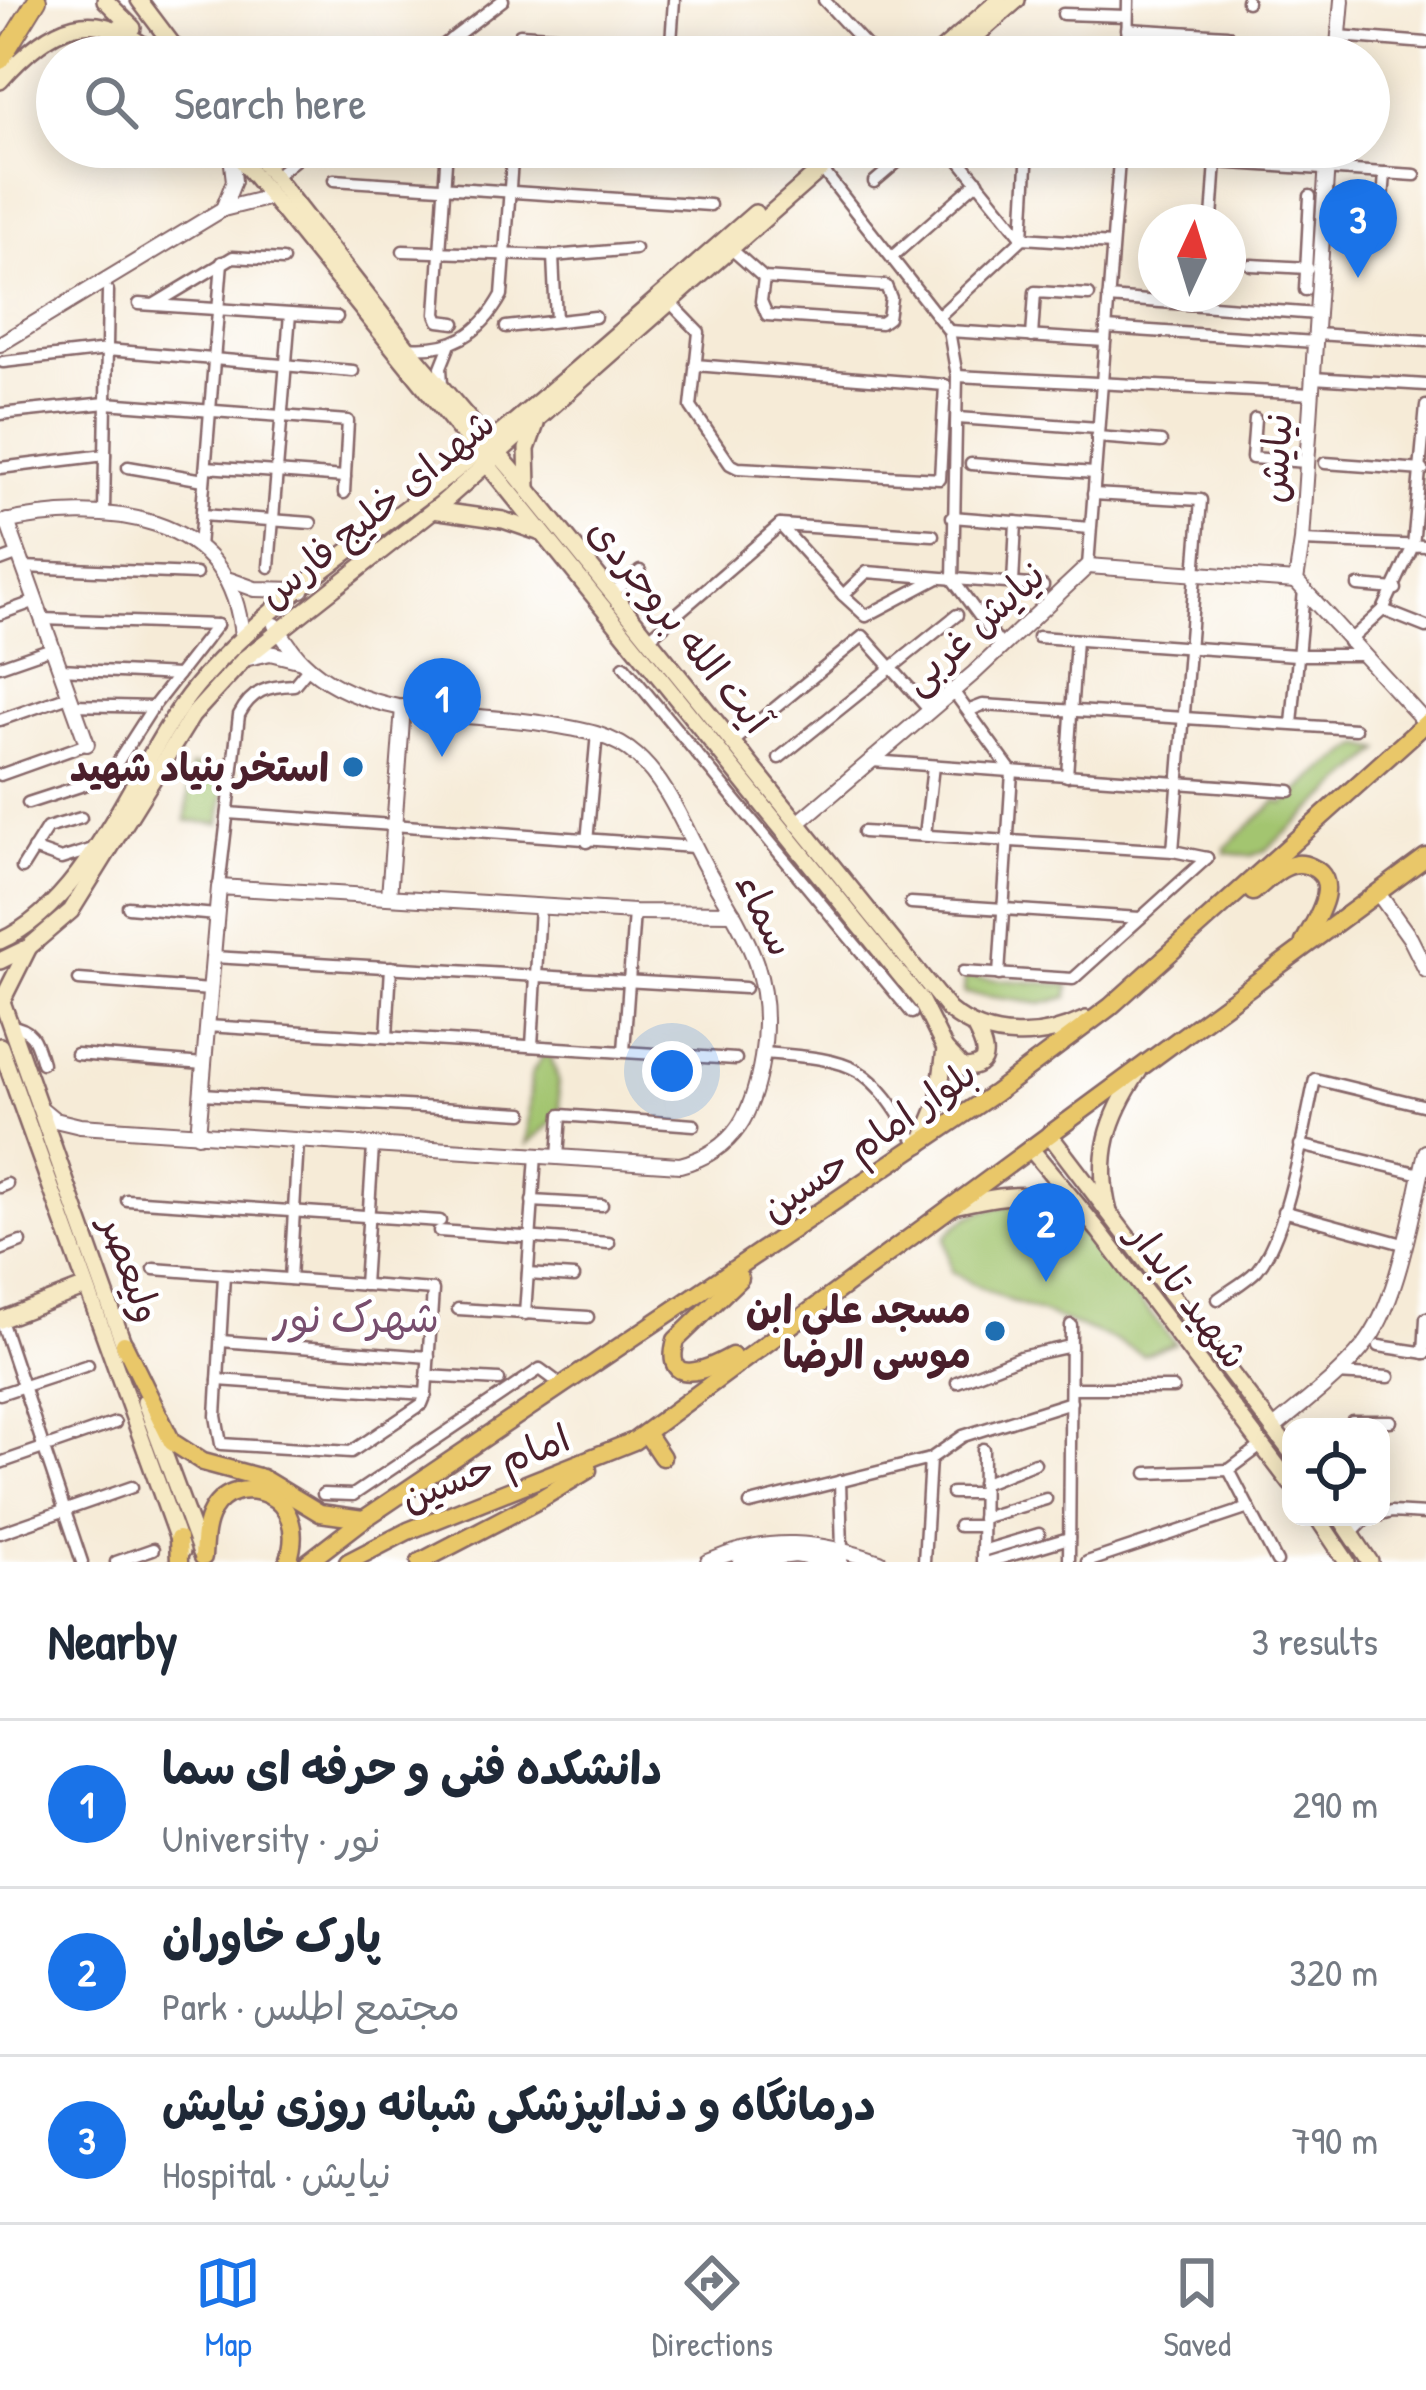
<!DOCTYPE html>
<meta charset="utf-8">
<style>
body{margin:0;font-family:"Patrick Hand","Playpen Sans Arabic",sans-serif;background:#f2f2f3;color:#1f2937}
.controls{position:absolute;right:36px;bottom:36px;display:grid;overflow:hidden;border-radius:24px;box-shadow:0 6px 30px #0003}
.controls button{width:108px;height:108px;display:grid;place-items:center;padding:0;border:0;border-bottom:3px solid #e0e1e3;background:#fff;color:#1f2937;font:60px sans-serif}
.compass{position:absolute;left:1138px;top:204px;width:108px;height:108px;border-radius:50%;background:#fff;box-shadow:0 6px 30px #0003;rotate:4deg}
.you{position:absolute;left:672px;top:1071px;width:42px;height:42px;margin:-30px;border:9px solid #fff;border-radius:50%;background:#1a73e8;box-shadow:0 0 0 18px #1a73e833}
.badge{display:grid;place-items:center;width:78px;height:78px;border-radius:50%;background:#1a73e8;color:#fff;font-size:39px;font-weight:700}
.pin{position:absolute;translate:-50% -99px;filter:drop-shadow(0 3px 6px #0008)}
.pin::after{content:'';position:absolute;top:63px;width:42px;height:36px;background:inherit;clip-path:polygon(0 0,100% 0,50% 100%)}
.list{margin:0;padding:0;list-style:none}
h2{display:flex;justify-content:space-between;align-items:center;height:156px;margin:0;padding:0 48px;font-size:51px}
h2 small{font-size:39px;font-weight:400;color:#747a83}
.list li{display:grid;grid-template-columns:78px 1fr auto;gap:36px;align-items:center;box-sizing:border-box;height:168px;padding:0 48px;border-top:3px solid #e0e1e3}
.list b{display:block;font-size:45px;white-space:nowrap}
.list p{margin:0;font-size:39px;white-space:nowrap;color:#747a83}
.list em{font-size:39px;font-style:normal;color:#747a83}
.icon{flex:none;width:66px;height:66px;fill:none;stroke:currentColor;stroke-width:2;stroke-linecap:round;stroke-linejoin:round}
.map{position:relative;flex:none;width:1426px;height:1562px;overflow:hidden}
.search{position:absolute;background:#fff;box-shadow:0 6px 30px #0003;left:36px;right:36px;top:36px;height:132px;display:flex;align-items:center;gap:30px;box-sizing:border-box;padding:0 42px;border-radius:66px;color:#747a83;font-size:45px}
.sheet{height:660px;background:#fff}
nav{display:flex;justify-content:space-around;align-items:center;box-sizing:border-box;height:168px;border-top:3px solid #e0e1e3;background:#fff;font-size:33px;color:#747a83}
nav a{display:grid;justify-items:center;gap:6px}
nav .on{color:#1a73e8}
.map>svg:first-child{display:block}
.green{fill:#a3c56f;stroke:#76724d;stroke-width:3}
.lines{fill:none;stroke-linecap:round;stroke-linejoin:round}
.minor-casing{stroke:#866667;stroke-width:15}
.tertiary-casing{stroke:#866667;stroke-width:18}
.secondary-casing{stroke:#866667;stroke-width:20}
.primary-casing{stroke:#866667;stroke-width:21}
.trunk-casing{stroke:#866667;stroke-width:22}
.minor{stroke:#fff;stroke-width:10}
.tertiary{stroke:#fff;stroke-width:14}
.secondary{stroke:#f6e9c3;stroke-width:15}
.primary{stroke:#e9c769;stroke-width:16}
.trunk{stroke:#e9c769;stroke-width:18}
.poi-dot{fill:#1f6fb2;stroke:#fff;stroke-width:4.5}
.labels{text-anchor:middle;stroke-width:9;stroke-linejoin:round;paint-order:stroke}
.street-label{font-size:39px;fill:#4a1f2b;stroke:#fff}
.poi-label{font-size:39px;font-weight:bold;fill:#4a1f2b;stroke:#fff;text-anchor:end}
.neighbourhood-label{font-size:42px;fill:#784e6e;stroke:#fff}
</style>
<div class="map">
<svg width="1426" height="1562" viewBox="0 0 1426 1562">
<rect width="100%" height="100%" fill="#fff"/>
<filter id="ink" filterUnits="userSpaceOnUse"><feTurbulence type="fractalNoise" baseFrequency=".00833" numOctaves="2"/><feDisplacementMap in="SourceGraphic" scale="24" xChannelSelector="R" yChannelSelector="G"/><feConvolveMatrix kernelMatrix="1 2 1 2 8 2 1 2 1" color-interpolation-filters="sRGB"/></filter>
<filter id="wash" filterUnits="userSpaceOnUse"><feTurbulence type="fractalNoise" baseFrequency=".004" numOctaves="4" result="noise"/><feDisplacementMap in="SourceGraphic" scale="48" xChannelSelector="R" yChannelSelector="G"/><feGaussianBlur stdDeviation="2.7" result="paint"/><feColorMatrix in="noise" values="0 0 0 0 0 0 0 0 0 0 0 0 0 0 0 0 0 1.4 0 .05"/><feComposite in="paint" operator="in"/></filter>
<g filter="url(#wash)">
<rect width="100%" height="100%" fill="#f6ebd7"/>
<g class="green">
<path d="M1361 745 1381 750 1266 850 1251 856 1226 853 1225 848 1277 801 1284 804 1324 769Z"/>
<path d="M191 767 227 769 220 824 186 821Z"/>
<path d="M965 977 1069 985 1068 997 1041 1004 964 993Z"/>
<path d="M548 1047 557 1077 561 1115 527 1144 531 1075Z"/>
<path d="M1028 1202 1063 1215 1084 1235 1175 1343 1143 1355C1082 1320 1010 1310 951 1271L945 1238C965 1210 996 1207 1028 1202Z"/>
</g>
</g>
<g filter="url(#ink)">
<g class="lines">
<defs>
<g id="minor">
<path d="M824 0 877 57"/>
<path d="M1247 2V0"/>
<path d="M1063 14 1127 16"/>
<path d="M1127 29 1227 35"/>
<path d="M520 34 823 54"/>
<path d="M1339 36 1426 43"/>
<path d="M451 39 466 57"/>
<path d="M1046 53 1091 57"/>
<path d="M1239 53 1296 57"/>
<path d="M428 57 503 0"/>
<path d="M670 57 674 0"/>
<path d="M1127 57 1128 0"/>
<path d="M447 147 436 314 439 321 455 323"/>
<path d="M949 147 1023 238"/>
<path d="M1216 162 1415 175"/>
<path d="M821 168 949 331 957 376 953 580 1002 647"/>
<path d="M274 177 311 147"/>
<path d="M334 180 710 205"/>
<path d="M874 182 915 147"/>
<path d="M1383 201 1385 173"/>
<path d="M1212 219 1217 147"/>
<path d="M1023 238 1028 147"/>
<path d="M730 248 764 278 886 286 891 298 888 318 881 323 767 315 761 301 764 278"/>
<path d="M403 251 553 256 635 249"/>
<path d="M553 256 556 321"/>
<path d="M892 257 978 181"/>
<path d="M1251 265 1308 268"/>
<path d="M1305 290 1310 196"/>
<path d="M1108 298 1317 314"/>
<path d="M670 302 699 332 691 407 730 464 738 468 940 479 945 385 695 365"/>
<path d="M139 304 337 317"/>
<path d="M155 304 233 257 283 260"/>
<path d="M938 317 1023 238 1112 244"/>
<path d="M506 327 595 317"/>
<path d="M1106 328 1315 342"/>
<path d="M949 331 1105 341"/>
<path d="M1316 334 1426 341"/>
<path d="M1032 337 1035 292 1089 295"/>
<path d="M407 347C452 351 480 335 502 295L513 147"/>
<path d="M3 362 107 350 353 371"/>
<path d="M957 376 1312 394"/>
<path d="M1313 378 1426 385"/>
<path d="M442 385 441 367 449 347"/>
<path d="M0 414 106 403 348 421 344 493"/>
<path d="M958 418 1098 428"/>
<path d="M1255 419 1252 458 1307 462"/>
<path d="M1097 437 1161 442"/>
<path d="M1325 463 1423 470"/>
<path d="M971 464 1094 473"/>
<path d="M128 467 204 480"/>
<path d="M206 467 345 477"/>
<path d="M0 468 105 455"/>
<path d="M1093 494 1201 500 1173 851"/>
<path d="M104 512 108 291"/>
<path d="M202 515 311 523"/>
<path d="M952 517 1090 528"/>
<path d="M780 525 843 595 867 572 1043 586"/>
<path d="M1302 541 1426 546"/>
<path d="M199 547 222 262"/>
<path d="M0 561 19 554"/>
<path d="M1088 566 1120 147"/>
<path d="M23 567 196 574"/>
<path d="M269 567 290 314"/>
<path d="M1013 584 1016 522"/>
<path d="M1358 586 1396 589"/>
<path d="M612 594 640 571"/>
<path d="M843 595 866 616 936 579"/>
<path d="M1383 610 1426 627"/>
<path d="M0 614 36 601"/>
<path d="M42 619 217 625"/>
<path d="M1038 637 1296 655H1361"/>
<path d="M648 639 780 525 933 535"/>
<path d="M1348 642 1383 610 1413 546 1426 406"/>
<path d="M0 666 52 648"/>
<path d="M624 666 912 1013"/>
<path d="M60 669 178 675"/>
<path d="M953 691 1012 772 999 975"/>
<path d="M73 705 153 707"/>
<path d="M970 710 983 705 1355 729"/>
<path d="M0 720 69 696"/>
<path d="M1292 724 1304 590"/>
<path d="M732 743 863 636 930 711"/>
<path d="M779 758 957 615"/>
<path d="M872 761 1290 791"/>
<path d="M0 775 87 744"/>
<path d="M1067 776 1076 640"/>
<path d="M28 803 108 777 153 707 217 625"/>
<path d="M228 813 693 847"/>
<path d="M863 832 1173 851 1207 858"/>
<path d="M925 835 933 766"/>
<path d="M587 842 597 733"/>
<path d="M33 849 61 859 93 849"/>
<path d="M22 868 47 828 81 818"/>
<path d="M219 887 239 715C252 690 268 686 294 685L309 667"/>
<path d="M911 903 1140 918"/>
<path d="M128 907 216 915"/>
<path d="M213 957 745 988"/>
<path d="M963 972 1073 979 1207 858"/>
<path d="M79 980 210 990"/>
<path d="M10 1026C34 1028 36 1043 42 1063"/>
<path d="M207 1026 736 1059"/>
<path d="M387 1037 391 967"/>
<path d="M532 1046 540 906"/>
<path d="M624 1051 634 912"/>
<path d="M763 1053C858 1060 869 1063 918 1146"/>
<path d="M76 1054 204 1064"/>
<path d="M202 1094 523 1113"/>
<path d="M1300 1145 1421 1174"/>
<path d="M558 1157 561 1115 694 1125"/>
<path d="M0 1187 7 1184"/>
<path d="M127 1200 440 1221"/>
<path d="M532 1201 602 1205"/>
<path d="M1283 1211 1403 1244"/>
<path d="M439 1231 609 1243"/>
<path d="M0 1250 21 1242"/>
<path d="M154 1269C247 1276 340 1283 433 1290L426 1394 422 1404 351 1452 221 1444 216 1416 224 1275"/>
<path d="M528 1274 574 1277"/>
<path d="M290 1279 298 1142"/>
<path d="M364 1285 373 1147"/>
<path d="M1218 1299C1230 1290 1247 1281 1257 1270 1288 1233 1304 1128 1315 1079L1426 1106"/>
<path d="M458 1309 588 1317"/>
<path d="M525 1314 536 1155"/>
<path d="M3 1326 82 1562"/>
<path d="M221 1341 429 1357"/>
<path d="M1379 1346 1426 1353"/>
<path d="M1424 1353 1426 1318"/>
<path d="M1336 1374 1389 1377"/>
<path d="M427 1376 499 1380"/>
<path d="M218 1380 426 1394"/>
<path d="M957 1382 1020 1357 1071 1346"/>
<path d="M1071 1388H1173"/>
<path d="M0 1394 88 1365"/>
<path d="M1352 1427V1421H1391"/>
<path d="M1261 1446 1229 1470 1277 1562"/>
<path d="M0 1463 115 1423"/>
<path d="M1147 1473 1229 1470"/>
<path d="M840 1481 842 1550"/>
<path d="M982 1484 1035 1463"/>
<path d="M952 1493H981"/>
<path d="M323 1494 353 1495 540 1369 563 1386"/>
<path d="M750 1504 930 1459 963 1436 1071 1402"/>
<path d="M1381 1515 1391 1512 1426 1514"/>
<path d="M982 1518 1046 1499"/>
<path d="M959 1526H982"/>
<path d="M0 1533 132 1487"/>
<path d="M1351 1534 1363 1522 1361 1517"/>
<path d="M982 1551 1039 1534"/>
<path d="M116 1562 153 1549"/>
<path d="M924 1562 930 1459"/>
<path d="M982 1562 983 1449"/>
<path d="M988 1562 1069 1538"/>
<path d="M1069 1562 1071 1325"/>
<path d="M1087 1562 1249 1508"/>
</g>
<g id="tertiary">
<path d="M1337 57 1342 0"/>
<path d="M1328 147 1302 541 1296 581 1426 723"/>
<path d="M223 209 234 181 230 147"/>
<path d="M0 344 223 209 271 197"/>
<path d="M7 521 87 744"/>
<path d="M0 523C101 500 233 510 242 638"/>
<path d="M230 580 255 589 302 590"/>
<path d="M244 659 270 653 302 661"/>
<path d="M797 824 974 673 1088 566 1296 581"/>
<path d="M1378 893 1410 938 1426 970"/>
<path d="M389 897 403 707"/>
<path d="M38 1106 55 1120 80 1126 680 1165C737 1150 753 1112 762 1058 774 983 751 942 713 880 689 841 672 787 637 756 614 735 583 730 553 725 473 711 365 723 302 661 291 650 284 637 275 625"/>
<path d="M198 1135 219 887 634 912 733 913"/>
<path d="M1273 1429C1303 1403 1338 1378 1363 1347 1398 1306 1413 1206 1426 1152"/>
<path d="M708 1562C768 1535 819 1541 880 1562"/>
<path d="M740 1562 795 1555 840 1562"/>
</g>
<g id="secondary">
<path d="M105 0 133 28"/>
<path d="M139 0 182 57"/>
<path d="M934 57 999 0"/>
<path d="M952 57 1017 0"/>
<path d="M0 81C50 24 96 0 157 57"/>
<path d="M231 147 921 1001 945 1049 938 1103 921 1144"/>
<path d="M251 147 407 347 514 472 949 1010C989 1043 1042 1040 1086 1019"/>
<path d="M528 488 527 449 536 424"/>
<path d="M433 510 503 520 541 533"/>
<path d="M0 941C85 903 129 781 181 706 241 620 366 541 450 475 554 391 654 301 755 213"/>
<path d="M0 961 29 947 71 911 192 716 244 659 441 504 846 147"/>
<path d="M0 996 126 1351"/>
<path d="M2 1001 29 947"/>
<path d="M0 1046 182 1551"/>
<path d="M945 1049 963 1068C995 1068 984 1045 974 1026"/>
<path d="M1049 1134 1291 1452"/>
<path d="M1030 1148 1099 1231 1291 1484"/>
<path d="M953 1206C996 1197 1040 1185 1079 1213"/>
<path d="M1109 1212C1095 1157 1108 1117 1139 1071"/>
<path d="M0 1320 86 1287"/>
<path d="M145 1402 201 1553"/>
<path d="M1317 1517 1347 1562"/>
<path d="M1340 1517 1370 1562"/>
</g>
<g id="primary">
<path d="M1253 892C1264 883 1278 868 1292 865 1298 863 1305 864 1311 867 1344 881 1314 922 1304 942"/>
<path d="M124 1344 172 1442 203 1462 262 1478 320 1513 363 1519"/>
<path d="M732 1356C709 1369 662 1390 676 1340L740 1278"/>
<path d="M646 1433 662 1457"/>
<path d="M178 1539 179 1562"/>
<path d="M203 1557C204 1542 204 1525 212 1511 236 1469 312 1493 288 1562"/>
<path d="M308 1562 364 1519 995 1093 1110 1007 1426 723"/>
<path d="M348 1562 408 1531 634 1441 1426 857"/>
<path d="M420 1562 537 1501 588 1470"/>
</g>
<path id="trunk" d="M0 60 37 0"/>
</defs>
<use href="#minor" class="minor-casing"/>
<use href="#tertiary" class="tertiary-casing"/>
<use href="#secondary" class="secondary-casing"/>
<use href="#primary" class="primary-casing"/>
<use href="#trunk" class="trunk-casing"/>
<use href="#minor" class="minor"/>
<use href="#tertiary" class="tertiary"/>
<use href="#secondary" class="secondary"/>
<use href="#primary" class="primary"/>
<use href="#trunk" class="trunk"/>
</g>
</g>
<g class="poi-dot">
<circle cx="353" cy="767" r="12"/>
<circle cx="995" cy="1331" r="12"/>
</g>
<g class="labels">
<g class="street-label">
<text transform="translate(1275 458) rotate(-86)" y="14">نیایش</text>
<text transform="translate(376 508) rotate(-39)" y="14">شهدای خلیج فارس</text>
<text transform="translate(680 625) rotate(51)" y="14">آیت الله بروجردی</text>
<text transform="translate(973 627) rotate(-42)" y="14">نیایش غربی</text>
<text transform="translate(766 914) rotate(64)" y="14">سماء</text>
<text transform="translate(868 1140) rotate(-35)" y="14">بلوار امام حسین</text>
<text transform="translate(132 1269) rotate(70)" y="14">ولیعصر</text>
<text transform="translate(1189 1295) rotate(53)" y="14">شهید تابدار</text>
<text transform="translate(485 1467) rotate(-21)" y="14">امام حسین</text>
</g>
<g class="poi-label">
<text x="329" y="781">استخر بنیاد شهید</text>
<text x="971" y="1323">مسجد علی ابن<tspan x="971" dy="45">موسی الرضا</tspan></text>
</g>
<g class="neighbourhood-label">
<text x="356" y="1332">شهرک نور</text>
</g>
</g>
</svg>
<div class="controls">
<button><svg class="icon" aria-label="locate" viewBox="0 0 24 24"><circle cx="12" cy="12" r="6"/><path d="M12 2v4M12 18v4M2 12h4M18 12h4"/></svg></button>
</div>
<svg class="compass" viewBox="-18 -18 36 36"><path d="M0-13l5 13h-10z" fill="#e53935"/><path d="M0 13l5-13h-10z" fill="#747a83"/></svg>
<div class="you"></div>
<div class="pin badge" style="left:442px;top:757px">1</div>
<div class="pin badge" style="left:1046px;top:1282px">2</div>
<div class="pin badge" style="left:1358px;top:278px">3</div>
<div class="search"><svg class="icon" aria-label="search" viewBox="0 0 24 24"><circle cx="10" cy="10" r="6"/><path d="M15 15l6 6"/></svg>Search here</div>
</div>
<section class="sheet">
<h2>Nearby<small>3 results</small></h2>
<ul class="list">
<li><span class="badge">1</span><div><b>دانشکده فنی و حرفه ای سما</b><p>University · نور</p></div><em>290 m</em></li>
<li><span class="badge">2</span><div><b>پارک خاوران</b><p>Park · مجتمع اطلس</p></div><em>320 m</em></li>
<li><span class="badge">3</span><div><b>درمانگاه و دندانپزشکی شبانه روزی نیایش</b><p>Hospital · نیایش</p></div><em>790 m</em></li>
</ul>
</section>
<nav>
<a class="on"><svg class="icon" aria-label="map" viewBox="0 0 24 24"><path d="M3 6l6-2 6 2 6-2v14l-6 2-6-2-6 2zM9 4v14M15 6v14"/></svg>Map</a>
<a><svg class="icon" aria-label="directions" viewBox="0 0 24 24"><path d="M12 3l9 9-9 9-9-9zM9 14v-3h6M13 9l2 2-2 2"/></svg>Directions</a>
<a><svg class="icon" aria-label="saved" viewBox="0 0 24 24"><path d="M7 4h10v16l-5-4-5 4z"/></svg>Saved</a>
</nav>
